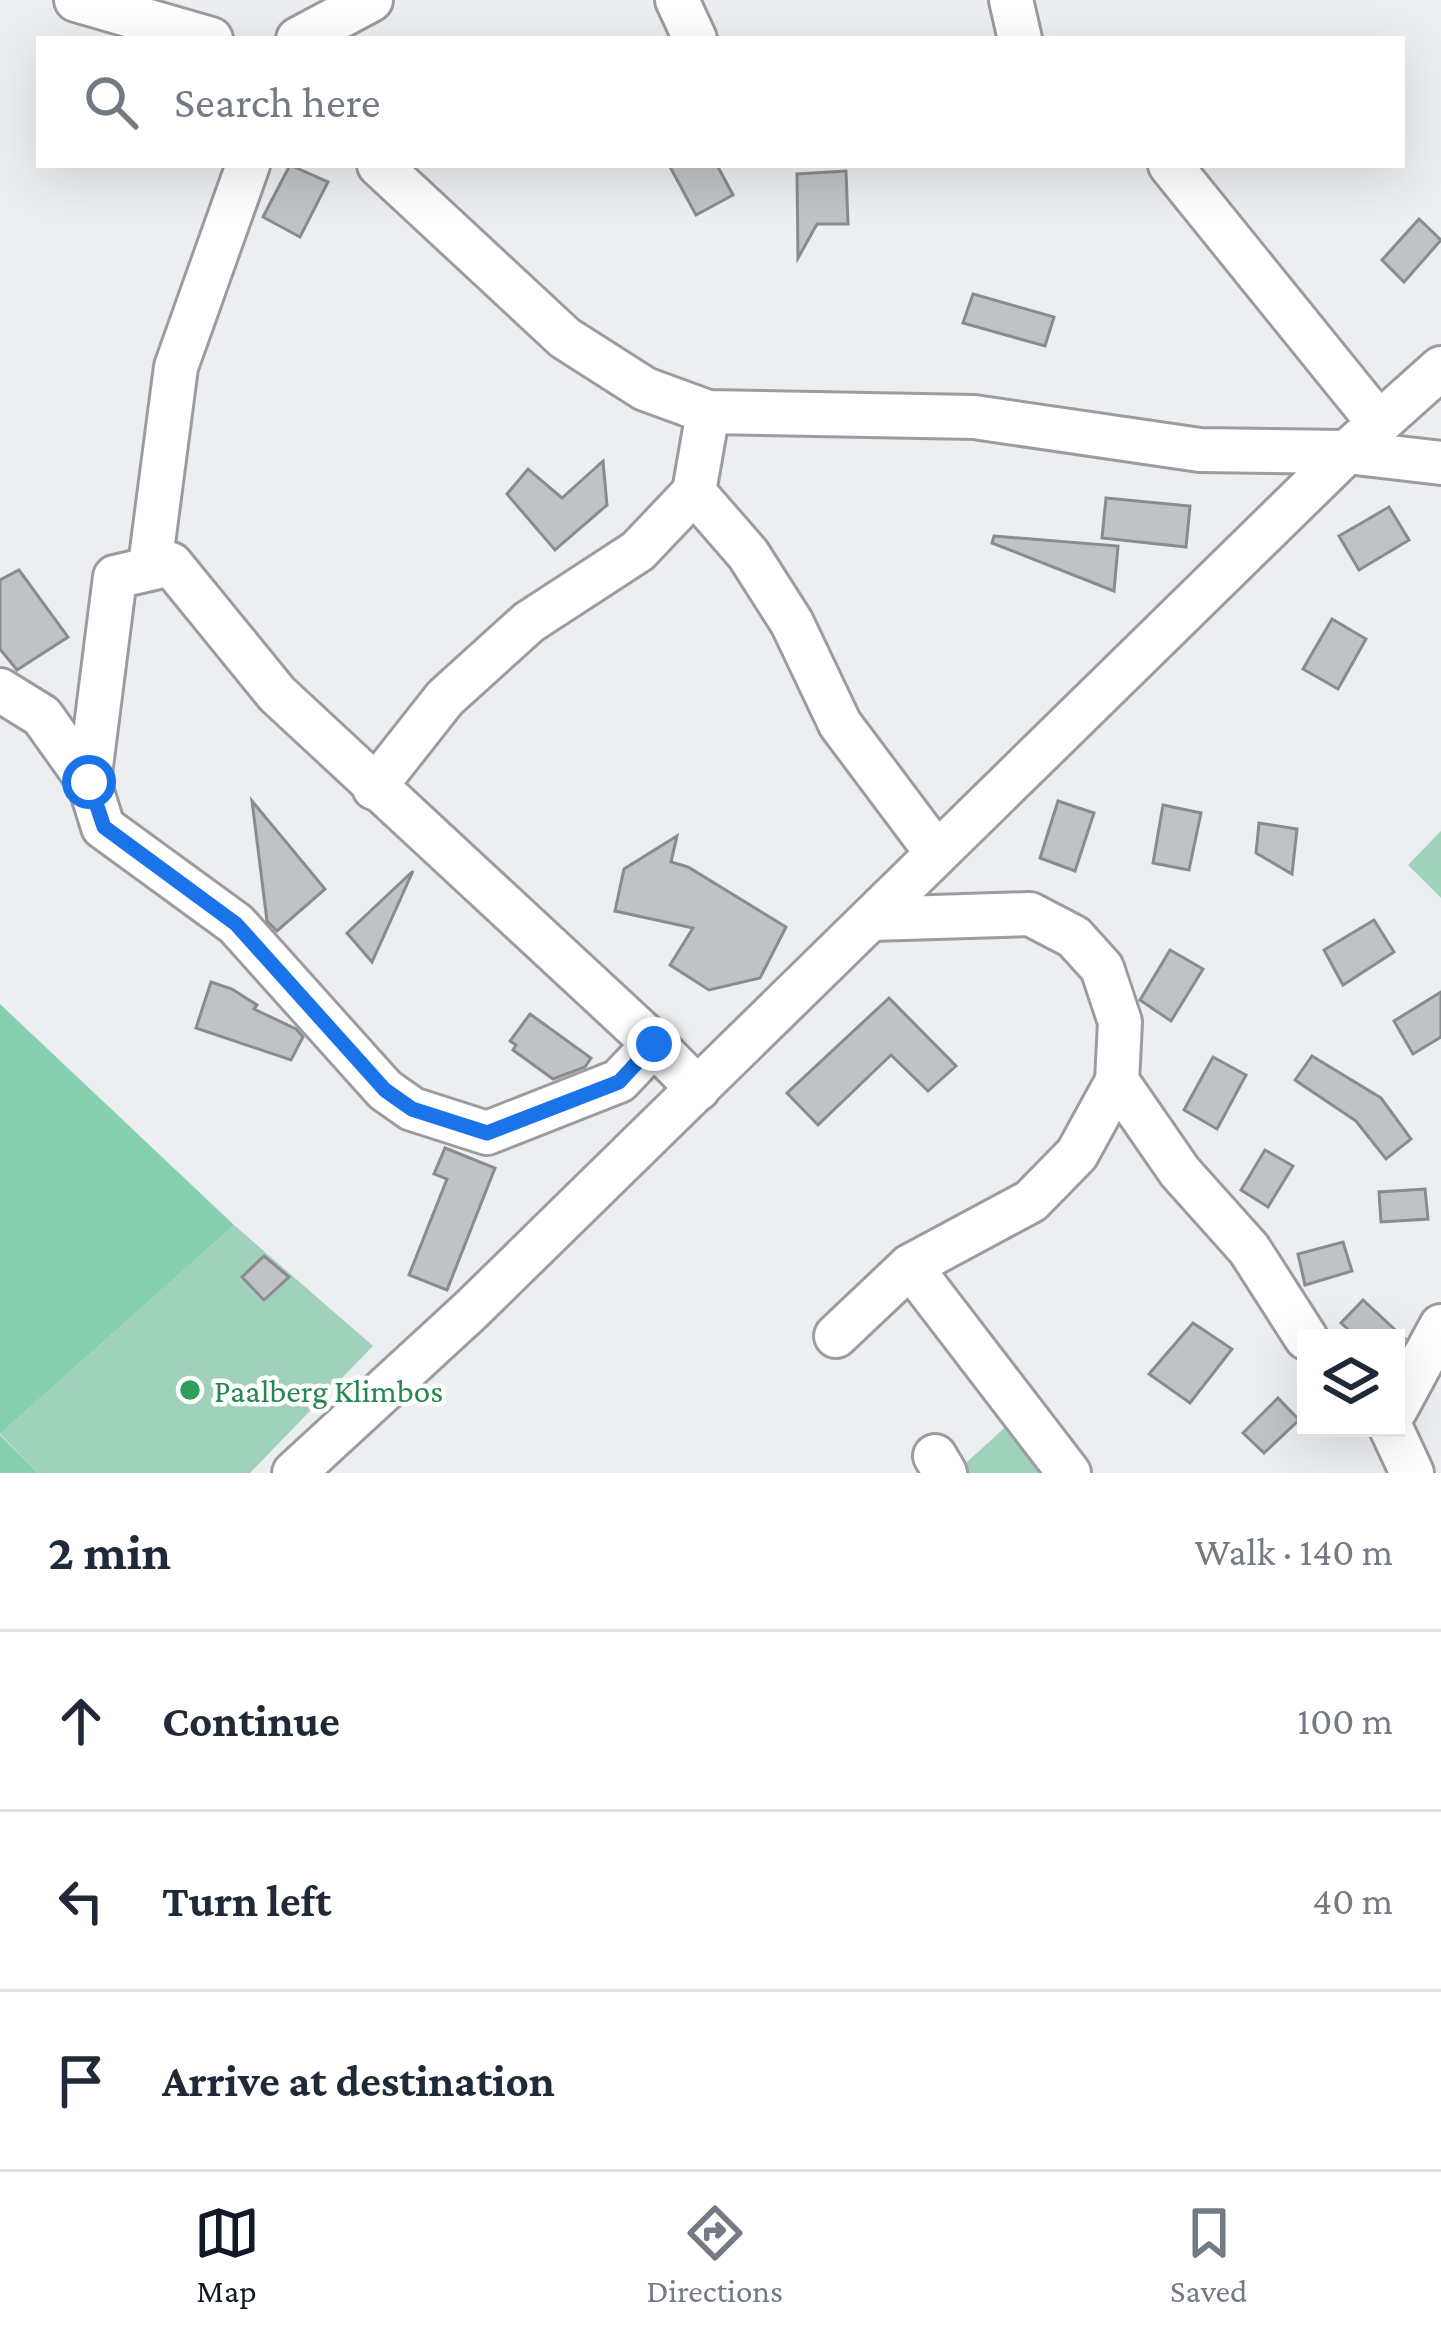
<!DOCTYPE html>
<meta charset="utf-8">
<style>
body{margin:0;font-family:"Crimson Pro",serif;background:#f2f2f3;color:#1f2937}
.controls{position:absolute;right:36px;bottom:36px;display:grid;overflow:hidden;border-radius:0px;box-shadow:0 12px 48px #0002}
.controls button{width:108px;height:108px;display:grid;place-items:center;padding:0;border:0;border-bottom:3px solid #e0e1e3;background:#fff;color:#1f2937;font:60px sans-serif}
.stop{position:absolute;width:36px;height:36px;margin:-27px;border:9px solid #1a73e8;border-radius:50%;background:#fff}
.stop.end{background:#1a73e8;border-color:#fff;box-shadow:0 3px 12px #0008}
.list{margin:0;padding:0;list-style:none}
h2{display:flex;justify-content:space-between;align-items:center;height:156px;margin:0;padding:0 48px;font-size:51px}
h2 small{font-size:39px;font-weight:400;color:#747a83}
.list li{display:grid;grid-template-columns:78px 1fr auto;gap:36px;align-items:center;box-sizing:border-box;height:180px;padding:0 48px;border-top:3px solid #e0e1e3}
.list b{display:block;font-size:45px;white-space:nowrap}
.list em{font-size:39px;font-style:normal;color:#747a83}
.icon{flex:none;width:66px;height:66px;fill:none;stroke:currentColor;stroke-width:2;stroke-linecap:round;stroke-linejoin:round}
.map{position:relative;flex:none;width:1441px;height:1473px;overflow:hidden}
.search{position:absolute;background:#fff;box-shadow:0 12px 48px #0002;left:36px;right:36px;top:36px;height:132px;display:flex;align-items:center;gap:30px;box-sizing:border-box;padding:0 42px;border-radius:0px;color:#747a83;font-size:45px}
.sheet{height:696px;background:#fff}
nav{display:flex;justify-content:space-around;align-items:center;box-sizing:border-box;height:168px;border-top:3px solid #e0e1e3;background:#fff;font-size:33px;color:#747a83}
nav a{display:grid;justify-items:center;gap:6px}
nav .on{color:#111827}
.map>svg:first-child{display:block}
.green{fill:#a0d1ba}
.forest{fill:#86d0af}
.building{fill:#c0c3c6;stroke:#898b8e;stroke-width:3}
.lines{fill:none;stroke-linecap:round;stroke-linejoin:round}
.minor-casing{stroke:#9a9c9f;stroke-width:48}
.minor{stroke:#fff;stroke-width:42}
.route{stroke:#1a73e8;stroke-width:15}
.leisure-dot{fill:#2e9e5b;stroke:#fff;stroke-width:4.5}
.labels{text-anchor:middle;stroke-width:9;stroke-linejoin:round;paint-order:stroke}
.leisure-label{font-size:33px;fill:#27864d;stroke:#fff;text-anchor:start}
</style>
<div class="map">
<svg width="1441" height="1473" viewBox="0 0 1441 1473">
<rect width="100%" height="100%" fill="#eceef2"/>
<g class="green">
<path d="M1441 831V898L1408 865Z"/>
<path d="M234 1225 373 1346 250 1473H38L0 1434Z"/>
<path d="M1012 1421 1060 1473H955Z"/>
</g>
<g class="forest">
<path d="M0 1004 234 1225 0 1434Z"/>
<path d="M0 1435 38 1473H0Z"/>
</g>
<g class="building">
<path d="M290 165 328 182 300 237 263 217Z"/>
<path d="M669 165H717L733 195 696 215Z"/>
<path d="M846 171 848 224H817L798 258 797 174Z"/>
<path d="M1419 219 1441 240 1404 282 1382 260Z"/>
<path d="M973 294 1054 317 1045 346 963 323Z"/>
<path d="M603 461 607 505 555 550 507 494 528 469 562 498Z"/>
<path d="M1106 498 1190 506 1186 547 1102 538Z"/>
<path d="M1389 507 1409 540 1359 570 1339 536Z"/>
<path d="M994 536 1118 546 1114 591 992 543Z"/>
<path d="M19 570 68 637 17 670 0 649V580Z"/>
<path d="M1332 619 1366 639 1338 689 1303 669Z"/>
<path d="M252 801 325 889 277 931 267 921Z"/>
<path d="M1058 801 1094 813 1075 871 1040 858Z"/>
<path d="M1163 805 1201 813 1189 870 1153 863Z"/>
<path d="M1259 823 1297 829 1292 874 1256 853Z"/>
<path d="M677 836 671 862 688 867 786 927 760 978 709 990 670 965 693 928 615 911 624 869Z"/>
<path d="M413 871 372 962 347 933Z"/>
<path d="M1374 920 1394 952 1343 985 1324 950Z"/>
<path d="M1170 950 1203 969 1171 1021 1140 1000Z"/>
<path d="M211 982 232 989 257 1005 254 1009 296 1029 303 1037 291 1060 196 1028Z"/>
<path d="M1441 992V1037L1413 1054 1394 1021Z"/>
<path d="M889 998 956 1066 928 1091 891 1055 818 1125 787 1093Z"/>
<path d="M530 1014 591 1058 585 1067 553 1079 513 1050 516 1045 510 1041Z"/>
<path d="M1312 1056 1381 1098 1411 1139 1386 1159 1356 1121 1295 1080Z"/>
<path d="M1213 1057 1246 1075 1217 1129 1184 1110Z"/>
<path d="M445 1148 495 1168 447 1290 409 1275 447 1179 434 1174Z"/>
<path d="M1265 1150 1293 1166 1268 1207 1241 1190Z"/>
<path d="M1425 1189 1428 1219 1381 1222 1379 1192Z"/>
<path d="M1343 1242 1352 1271 1305 1285 1298 1254Z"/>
<path d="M264 1256 289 1277 264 1300 242 1277Z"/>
<path d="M1363 1300 1404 1338H1358L1341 1323Z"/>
<path d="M1193 1323 1232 1349 1190 1403 1149 1374Z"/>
<path d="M1278 1398 1299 1420 1264 1453 1243 1433Z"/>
</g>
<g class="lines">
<defs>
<g id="minor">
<path d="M76 0 211 39"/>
<path d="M677 0 695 39"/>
<path d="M1011 0 1020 39"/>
<path d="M298 39 371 0"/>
<path d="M379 165 565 338 645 389 708 412 974 417 1200 450 1347 452 1441 368"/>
<path d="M1170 165 1378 422"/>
<path d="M708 412 694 492 748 554 792 623 840 724 936 852"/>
<path d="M150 566 176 367 248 165"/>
<path d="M0 690 42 716 89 782"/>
<path d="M374 788 445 698 529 622 638 551 694 492"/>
<path d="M872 919 1030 914 1074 937 1102 968 1120 1022 1117 1081 1180 1172 1249 1249 1306 1338"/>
<path d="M654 1044 277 694 171 564 115 577 89 782 103 827 236 924 385 1090 412 1109 487 1133 619 1081 654 1044 698 1089"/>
<path d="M910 1266 1069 1473"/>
<path d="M836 1336 910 1266 1031 1201 1077 1154 1117 1081"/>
<path d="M1396 1409 1441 1326"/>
<path d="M1391 1428 1412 1473"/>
<path d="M935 1456 945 1473"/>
<path d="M294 1473 471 1310 1347 452 1441 463"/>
</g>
</defs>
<use href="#minor" class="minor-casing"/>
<use href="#minor" class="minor"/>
</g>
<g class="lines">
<path class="route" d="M89 782 104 827 236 924 385 1090 412 1109 487 1133 619 1082 654 1044"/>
</g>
<circle class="leisure-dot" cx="190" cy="1390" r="12"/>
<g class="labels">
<g class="leisure-label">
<text x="214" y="1402">Paalberg Klimbos</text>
</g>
</g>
</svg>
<div class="controls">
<button><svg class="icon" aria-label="layers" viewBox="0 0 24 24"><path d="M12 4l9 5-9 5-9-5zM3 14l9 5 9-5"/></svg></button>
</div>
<div class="stop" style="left:89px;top:782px"></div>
<div class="stop end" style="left:654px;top:1044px"></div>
<div class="search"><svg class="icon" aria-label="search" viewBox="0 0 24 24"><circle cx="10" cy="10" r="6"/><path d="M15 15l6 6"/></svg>Search here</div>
</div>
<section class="sheet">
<h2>2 min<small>Walk · 140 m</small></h2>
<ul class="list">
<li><svg class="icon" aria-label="ahead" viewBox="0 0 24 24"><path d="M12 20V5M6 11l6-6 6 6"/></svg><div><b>Continue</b></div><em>100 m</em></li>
<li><svg class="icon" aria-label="left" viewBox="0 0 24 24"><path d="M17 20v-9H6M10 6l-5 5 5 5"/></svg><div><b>Turn left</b></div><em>40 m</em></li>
<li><svg class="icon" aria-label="arrive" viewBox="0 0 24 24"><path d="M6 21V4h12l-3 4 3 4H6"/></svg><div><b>Arrive at destination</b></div></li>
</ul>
</section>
<nav>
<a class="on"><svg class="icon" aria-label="map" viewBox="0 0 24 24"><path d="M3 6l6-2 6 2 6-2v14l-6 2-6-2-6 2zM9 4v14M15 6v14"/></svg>Map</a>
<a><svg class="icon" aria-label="directions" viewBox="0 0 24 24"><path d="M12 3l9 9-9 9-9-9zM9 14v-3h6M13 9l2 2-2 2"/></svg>Directions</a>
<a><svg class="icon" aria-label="saved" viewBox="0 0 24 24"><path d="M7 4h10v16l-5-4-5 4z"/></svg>Saved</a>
</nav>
